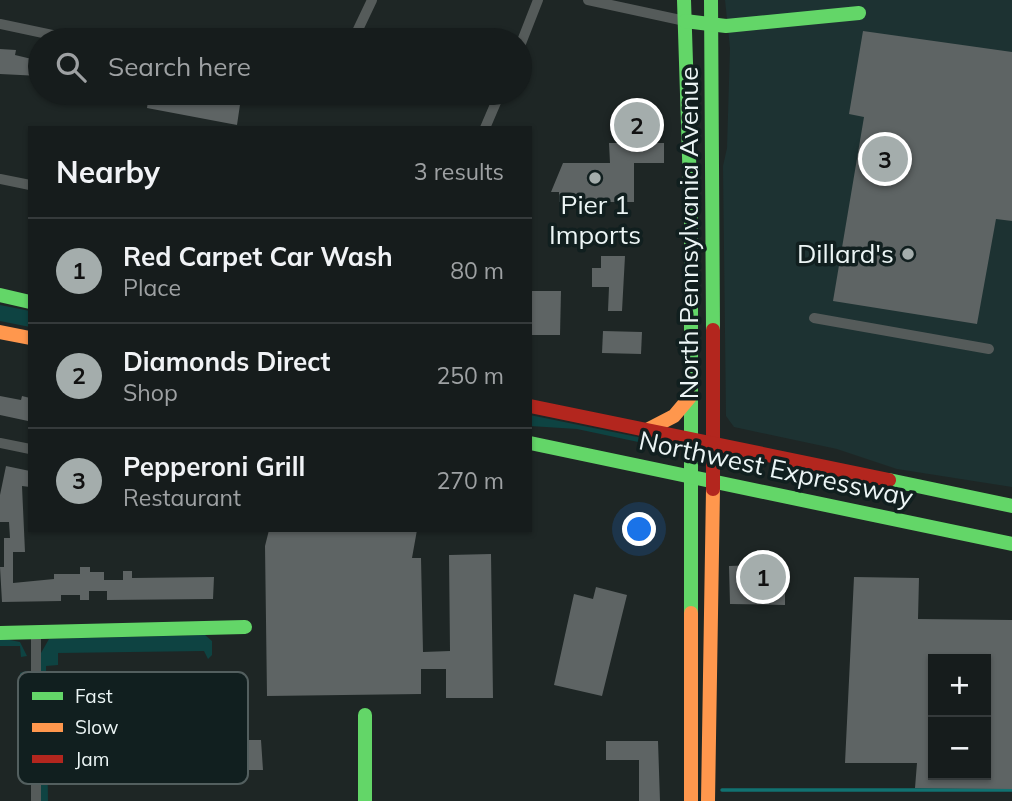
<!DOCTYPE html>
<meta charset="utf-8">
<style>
body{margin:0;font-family:Mulish,sans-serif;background:#1f2525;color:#f1f3f6}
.controls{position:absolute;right:21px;bottom:21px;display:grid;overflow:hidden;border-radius:0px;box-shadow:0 2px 5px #0004}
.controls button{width:63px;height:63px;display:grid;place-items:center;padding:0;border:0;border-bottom:2px solid #353a3b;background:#161c1c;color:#f1f3f6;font:35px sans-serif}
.you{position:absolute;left:640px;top:530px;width:24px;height:24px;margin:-18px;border:5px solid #fff;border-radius:50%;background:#1a73e8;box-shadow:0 0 0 10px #1a73e833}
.badge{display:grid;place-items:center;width:46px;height:46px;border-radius:50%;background:#a4adac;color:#111;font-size:23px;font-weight:700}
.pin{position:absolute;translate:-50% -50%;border:4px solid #fff;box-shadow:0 2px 7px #0006}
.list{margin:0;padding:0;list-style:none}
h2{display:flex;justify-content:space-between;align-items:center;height:91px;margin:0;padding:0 28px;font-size:30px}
h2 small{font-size:23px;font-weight:400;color:#9ea1a3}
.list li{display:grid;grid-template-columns:46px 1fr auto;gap:21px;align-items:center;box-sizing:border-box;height:105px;padding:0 28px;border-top:2px solid #353a3b}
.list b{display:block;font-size:26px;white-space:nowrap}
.list p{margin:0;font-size:23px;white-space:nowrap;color:#9ea1a3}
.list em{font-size:23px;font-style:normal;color:#9ea1a3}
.icon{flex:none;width:38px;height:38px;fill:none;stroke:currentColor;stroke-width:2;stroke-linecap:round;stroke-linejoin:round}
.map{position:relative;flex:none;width:1012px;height:801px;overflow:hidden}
.search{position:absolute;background:#161c1c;box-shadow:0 2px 5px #0004;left:28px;top:28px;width:504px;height:77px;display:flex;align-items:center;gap:18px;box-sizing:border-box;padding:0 24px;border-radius:38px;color:#9ea1a3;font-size:26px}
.panel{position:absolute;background:#161c1c;box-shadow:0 2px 5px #0004;left:28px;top:126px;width:504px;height:406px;border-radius:0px}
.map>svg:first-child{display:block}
.built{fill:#1d3232}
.green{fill:#0e4342}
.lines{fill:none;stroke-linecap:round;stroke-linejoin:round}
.stream{stroke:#117271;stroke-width:3.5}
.building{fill:#5e6464;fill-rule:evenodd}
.street{stroke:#555b5a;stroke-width:10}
.fast{stroke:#63d668;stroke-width:14}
.slow{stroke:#ff974d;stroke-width:14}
.jam{stroke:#b3261e;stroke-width:14}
.poi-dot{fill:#a4adac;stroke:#111f1f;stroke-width:2.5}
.labels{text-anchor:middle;stroke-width:7;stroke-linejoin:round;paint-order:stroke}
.poi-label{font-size:26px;fill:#ecf5f5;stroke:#111f1f}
.street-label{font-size:26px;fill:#ecf5f5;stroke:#111f1f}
.key{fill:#111f1f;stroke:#535f5f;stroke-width:2}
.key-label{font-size:19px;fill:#ecf5f5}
</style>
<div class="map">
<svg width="1012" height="801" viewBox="0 0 1012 801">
<rect width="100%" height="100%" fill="#1e2625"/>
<path class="built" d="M725 0H1012V487L897 469 837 449 734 427 726 416 723 166 727 148 730 48Z"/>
<g class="green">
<path d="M0 305 30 311V327L0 321Z"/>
<path d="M530 415 667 443 676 450 577 429 530 426Z"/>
<path d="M205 635 212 641V655L208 659 204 651 58 653V665L46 666V705L56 708 45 711 41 707V653L49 639Z"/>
<path d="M0 638 20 642 27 656 21 657 20 646H0Z"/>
<path d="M26 671 28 711 24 713 20 711V673Z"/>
<path d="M46 734 57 738 47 739 48 801H40L41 739Z"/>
</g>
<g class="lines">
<g class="stream">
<path d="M20 775H28"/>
<path d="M722 790H1012"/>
</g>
</g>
<g class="building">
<path d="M863 31 1012 52V221L996 219 977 324 833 301 864 117 849 114Z"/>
<path d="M0 49 16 50 15 55 40 61V76L0 74Z"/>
<path d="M129 93H190V98L209 102 211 93 241 98 237 125 147 108 148 101 128 97Z"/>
<path d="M623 107H650V143H664V163H634V202H559V192H551L563 163H610L609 143H623Z"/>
<path d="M601 256H625L622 311H608L609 287H592V268H601Z"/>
<path d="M530 291H561L560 335H530Z"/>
<path d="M603 331 642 332 641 354 602 353Z"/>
<path d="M0 396 21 400 22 396 30 398 28 421 0 415Z"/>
<path d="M6 466 30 471V487L22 486 25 552H13V583L54 579V574H80V567H90V572H104V580H123V571H132V578L214 577 213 599 107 600V591H89V600H80V595H61V601L2 602 0 567H4V538H10L9 522H0V495Z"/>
<path d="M269 530H417L412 558H421L423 652 450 651 449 555 491 554 493 698H446V669H421V694L267 696 265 546Z"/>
<path d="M757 550H769V582H785V605L730 604 729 566 757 565Z"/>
<path d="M854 577 919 578 918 619 1012 620V789L915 788 917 763H845ZM933 659H986V775H933Z"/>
<path d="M596 587 627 595 602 696 554 685 574 594 593 599Z"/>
<path d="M176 690 179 696H237V740H261L263 770H147V775H137V770L124 771 119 692Z"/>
<path d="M606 741H658L660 801H639V760H606Z"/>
</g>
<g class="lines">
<g class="street">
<path d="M588 0 685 21"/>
<path d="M0 24 76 40"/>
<path d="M353 40 372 0"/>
<path d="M520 46 538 0"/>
<path d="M485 128 500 93"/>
<path d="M0 179 30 185"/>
<path d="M814 318 989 349"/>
<path d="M0 443 30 449"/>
<path d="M36 632V801"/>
</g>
<g class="fast">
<path d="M684 0 691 219V613"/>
<path d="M711 0 713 330"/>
<path d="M685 21 726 26 859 13"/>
<path d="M0 295 30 302"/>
<path d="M530 443 1012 544"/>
<path d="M889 480 1012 506"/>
<path d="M0 633 245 627"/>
<path d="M365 715V801"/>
</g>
<g class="slow">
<path d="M0 332 30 338"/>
<path d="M647 430 674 416 690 397"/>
<path d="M691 613V801"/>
<path d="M708 801 713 489"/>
</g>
<g class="jam">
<path d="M713 330V489"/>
<path d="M530 406 889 480"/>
</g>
</g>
<g class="poi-dot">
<circle cx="595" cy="178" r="7"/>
<circle cx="908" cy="254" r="7"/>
</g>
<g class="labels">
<g class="poi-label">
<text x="595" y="214">Pier 1<tspan x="595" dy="30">Imports</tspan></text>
<text x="894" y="263" text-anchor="end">Dillard's</text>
</g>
<g class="street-label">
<text transform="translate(689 233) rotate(-90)" y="9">North Pennsylvania Avenue</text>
<text transform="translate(776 469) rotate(12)" y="9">Northwest Expressway</text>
</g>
</g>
<rect x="18" y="672" width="230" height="112" rx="10" class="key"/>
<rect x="32" y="692" width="31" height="8" fill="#63d668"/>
<rect x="32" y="723" width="31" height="9" fill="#ff974d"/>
<rect x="32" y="755" width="31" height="8" fill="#b3261e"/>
<g class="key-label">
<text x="75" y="703">Fast</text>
<text x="75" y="734">Slow</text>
<text x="75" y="766">Jam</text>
</g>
</svg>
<div class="controls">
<button>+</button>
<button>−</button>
</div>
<div class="you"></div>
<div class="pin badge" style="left:763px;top:577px">1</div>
<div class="pin badge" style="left:637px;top:125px">2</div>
<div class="pin badge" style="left:885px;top:159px">3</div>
<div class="search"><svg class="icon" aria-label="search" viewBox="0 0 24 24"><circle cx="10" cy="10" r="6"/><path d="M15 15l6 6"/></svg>Search here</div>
<section class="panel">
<h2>Nearby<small>3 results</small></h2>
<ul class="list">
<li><span class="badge">1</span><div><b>Red Carpet Car Wash</b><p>Place</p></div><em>80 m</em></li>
<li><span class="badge">2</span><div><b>Diamonds Direct</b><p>Shop</p></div><em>250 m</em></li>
<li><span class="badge">3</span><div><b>Pepperoni Grill</b><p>Restaurant</p></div><em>270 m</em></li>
</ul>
</section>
</div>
